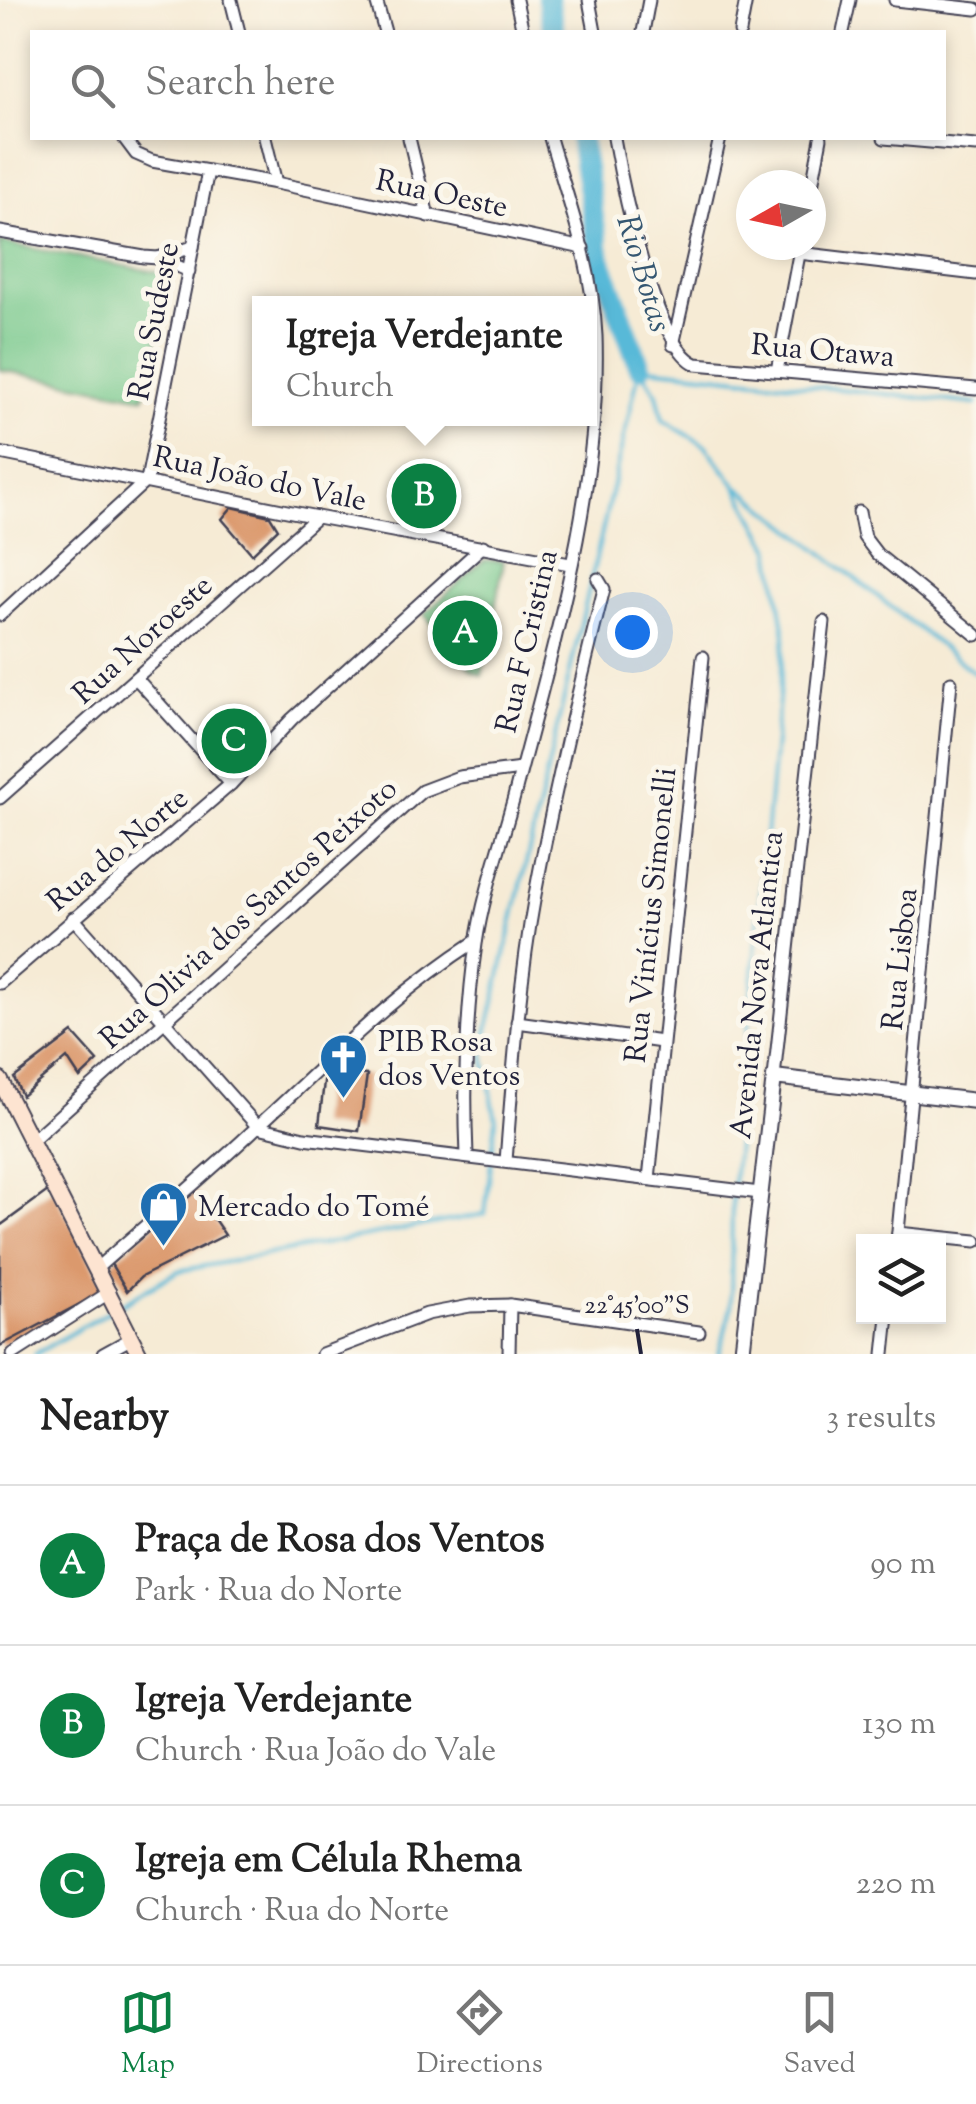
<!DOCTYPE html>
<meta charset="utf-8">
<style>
body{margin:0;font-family:"Sorts Mill Goudy",serif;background:#f6f6f6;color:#222}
.controls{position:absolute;right:30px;bottom:30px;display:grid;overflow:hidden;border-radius:0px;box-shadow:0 5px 15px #0003}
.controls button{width:90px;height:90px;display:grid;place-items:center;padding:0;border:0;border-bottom:2px solid #e0e0e0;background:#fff;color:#222;font:50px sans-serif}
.compass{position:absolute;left:736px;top:170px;width:90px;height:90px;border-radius:50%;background:#fff;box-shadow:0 5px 15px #0003;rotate:261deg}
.you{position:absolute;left:632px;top:632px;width:35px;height:35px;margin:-25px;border:8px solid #fff;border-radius:50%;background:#1a73e8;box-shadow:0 0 0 15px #1a73e833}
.badge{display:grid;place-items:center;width:65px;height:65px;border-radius:50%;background:#0b8043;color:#fff;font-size:32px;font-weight:700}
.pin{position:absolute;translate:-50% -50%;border:5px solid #fff;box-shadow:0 2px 10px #0006}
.popup{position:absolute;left:252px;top:296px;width:345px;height:130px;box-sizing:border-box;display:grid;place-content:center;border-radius:0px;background:#fff;filter:drop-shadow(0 2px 8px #0005);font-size:32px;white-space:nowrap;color:#767676}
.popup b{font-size:38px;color:#222}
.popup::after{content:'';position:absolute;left:50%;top:100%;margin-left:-20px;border:20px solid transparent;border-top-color:#fff}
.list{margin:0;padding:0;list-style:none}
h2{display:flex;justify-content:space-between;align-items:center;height:130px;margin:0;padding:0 40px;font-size:42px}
h2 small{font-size:32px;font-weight:400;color:#767676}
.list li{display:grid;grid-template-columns:65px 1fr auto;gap:30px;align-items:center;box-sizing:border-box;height:160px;padding:0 40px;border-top:2px solid #e0e0e0}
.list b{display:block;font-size:38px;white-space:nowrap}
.list p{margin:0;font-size:32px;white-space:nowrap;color:#767676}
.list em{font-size:32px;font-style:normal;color:#767676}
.icon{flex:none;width:55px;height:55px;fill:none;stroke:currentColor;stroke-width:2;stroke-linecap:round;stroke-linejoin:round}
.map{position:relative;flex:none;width:976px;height:1354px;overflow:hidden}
.search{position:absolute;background:#fff;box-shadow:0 5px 15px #0003;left:30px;right:30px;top:30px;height:110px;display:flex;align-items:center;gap:25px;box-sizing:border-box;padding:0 35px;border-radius:0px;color:#767676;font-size:38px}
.sheet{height:610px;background:#fff}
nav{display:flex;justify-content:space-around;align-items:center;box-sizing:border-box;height:140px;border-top:2px solid #e0e0e0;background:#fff;font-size:28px;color:#767676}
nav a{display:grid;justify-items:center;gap:5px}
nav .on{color:#0b8043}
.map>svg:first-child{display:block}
.green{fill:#74c78a;stroke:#4b7462;stroke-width:2.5}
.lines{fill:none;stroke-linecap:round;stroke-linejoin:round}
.stream{stroke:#59b9d8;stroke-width:4}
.river{stroke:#59b9d8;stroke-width:22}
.building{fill:#db996d}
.minor-casing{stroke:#424052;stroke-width:15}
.tertiary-casing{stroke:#424052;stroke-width:18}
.secondary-casing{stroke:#424052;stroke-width:19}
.minor{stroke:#fff;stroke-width:11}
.tertiary{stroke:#fff;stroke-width:14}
.secondary{stroke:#fde4d1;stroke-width:15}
.ticks{fill:none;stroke:#22223b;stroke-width:4}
.labels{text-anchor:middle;stroke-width:10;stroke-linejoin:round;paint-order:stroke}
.street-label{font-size:30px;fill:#22223b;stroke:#fbf7ec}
.poi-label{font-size:30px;fill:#22223b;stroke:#fbf7ec;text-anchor:start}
.water-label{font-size:32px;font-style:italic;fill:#355772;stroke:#fbf7ec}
.ticks-label{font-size:25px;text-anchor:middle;fill:#22223b;stroke:#fbf7ec;stroke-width:10;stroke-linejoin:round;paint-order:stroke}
</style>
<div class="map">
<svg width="976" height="1354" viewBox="0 0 976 1354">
<rect width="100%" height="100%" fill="#fbf7ec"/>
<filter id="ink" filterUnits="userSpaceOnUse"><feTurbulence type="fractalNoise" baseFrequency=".01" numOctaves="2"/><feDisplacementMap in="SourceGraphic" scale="20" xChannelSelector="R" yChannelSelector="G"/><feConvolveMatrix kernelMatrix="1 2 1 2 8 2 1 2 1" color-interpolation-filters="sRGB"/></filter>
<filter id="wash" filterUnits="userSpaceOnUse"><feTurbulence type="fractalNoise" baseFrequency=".0048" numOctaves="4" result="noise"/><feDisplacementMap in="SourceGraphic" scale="40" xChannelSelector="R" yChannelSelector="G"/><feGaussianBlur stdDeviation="2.25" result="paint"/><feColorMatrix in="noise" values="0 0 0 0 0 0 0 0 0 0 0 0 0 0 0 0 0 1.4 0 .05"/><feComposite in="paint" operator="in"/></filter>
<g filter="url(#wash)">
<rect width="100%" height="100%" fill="#f6ebd5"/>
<g class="green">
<path d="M0 242 172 275 144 397 0 370Z"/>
<path d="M484 560 504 561 482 675 472 671 424 614Z"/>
</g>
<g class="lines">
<g class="stream">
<path d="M640 367 657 394 663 420 706 446 735 484 771 549 785 635 733 1185"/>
<path d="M640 367 976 404"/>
<path d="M739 487 976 674"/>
<path d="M122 1304 178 1271 485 1214 496 1120 483 1050 640 367"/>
<path d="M35 1354 113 1309"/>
<path d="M719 1354 731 1308 732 1194"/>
</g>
<g class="river">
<path d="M548 0 554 32"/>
<path d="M580 138 600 259 640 367"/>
</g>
</g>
<g id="blocks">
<g class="building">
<path d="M421 470 439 472 428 525 408 520Z"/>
<path d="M232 507 270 516 278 529 252 554 222 519Z"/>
<path d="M236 716 253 737 227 762 215 745 234 726 229 719Z"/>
<path d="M73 1033 98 1061 80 1078 67 1058 22 1096 14 1078Z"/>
<path d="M325 1073 367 1075 359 1131 319 1125Z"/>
<path d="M52 1188 106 1290 0 1346V1226Z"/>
<path d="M194 1190 225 1235 141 1277 127 1291 111 1264Z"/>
</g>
</g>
</g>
<g filter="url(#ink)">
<use href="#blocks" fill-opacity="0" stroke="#424052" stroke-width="2.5"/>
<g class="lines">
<defs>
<g id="minor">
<path d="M231 0 239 32"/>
<path d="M376 0 385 32"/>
<path d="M516 0 523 32"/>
<path d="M589 0 595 32"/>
<path d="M895 0 976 9"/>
<path d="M643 32 649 0"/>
<path d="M740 32 746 0"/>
<path d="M843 32 850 0"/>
<path d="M124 138 136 154 152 161 276 183 583 248"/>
<path d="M265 138 276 183"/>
<path d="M409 138 428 216"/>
<path d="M614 138C622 184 654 346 696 364L976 389"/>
<path d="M884 138 976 146"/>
<path d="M811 191 821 138"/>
<path d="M0 232 144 257 158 258 193 247"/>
<path d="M799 253 976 274"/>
<path d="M158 258 189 271"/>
<path d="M673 345 720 138"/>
<path d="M777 371 800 249"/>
<path d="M0 453 317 517 570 564"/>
<path d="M859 512 864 537 877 554 976 635"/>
<path d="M0 615 147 480 208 171"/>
<path d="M136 678 231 784"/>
<path d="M0 798 317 517"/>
<path d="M73 918 258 1127 304 1138 760 1193"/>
<path d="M0 983 231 784 292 719 483 546"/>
<path d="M517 1022 662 1042"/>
<path d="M774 1077 824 622"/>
<path d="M31 1141 422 791 459 777 521 769"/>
<path d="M467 1156C464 1085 466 1014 476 944 483 895 501 845 514 797 552 650 601 490 596 336 593 268 569 203 550 138"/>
<path d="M506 1161C513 1072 519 983 535 895 554 792 578 691 604 589L598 579"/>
<path d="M649 1179 703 657"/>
<path d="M898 1233 976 1241"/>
<path d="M897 1242 951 682"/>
<path d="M97 1268C151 1220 207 1175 259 1125 333 1057 391 996 476 941"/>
<path d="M13 1354 110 1292"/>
<path d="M103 1354 132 1338"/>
<path d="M322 1354 427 1314 470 1306 510 1305 699 1332"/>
<path d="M509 1354 510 1305"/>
<path d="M884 1354 888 1316"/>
</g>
<path id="tertiary" d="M742 1354 774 1077 976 1101"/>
<path id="secondary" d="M0 1080 139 1354"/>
</defs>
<use href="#minor" class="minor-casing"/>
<use href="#tertiary" class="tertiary-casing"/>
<use href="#secondary" class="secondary-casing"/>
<use href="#minor" class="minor"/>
<use href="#tertiary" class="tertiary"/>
<use href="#secondary" class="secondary"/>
</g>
</g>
<path class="ticks" d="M637 1329 641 1354"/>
<defs>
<symbol id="church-pin" viewBox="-11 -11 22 30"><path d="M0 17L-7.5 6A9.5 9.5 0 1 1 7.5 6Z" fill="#1f6fb2" stroke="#fbf7ec"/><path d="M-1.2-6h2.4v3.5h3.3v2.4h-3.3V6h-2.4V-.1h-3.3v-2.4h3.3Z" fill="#fff"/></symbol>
<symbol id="shop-pin" viewBox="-11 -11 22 30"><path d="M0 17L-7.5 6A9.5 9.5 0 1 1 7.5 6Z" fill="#1f6fb2" stroke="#fbf7ec"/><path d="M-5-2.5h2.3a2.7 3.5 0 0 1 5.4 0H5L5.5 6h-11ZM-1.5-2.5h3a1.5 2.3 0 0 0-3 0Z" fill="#fff"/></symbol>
</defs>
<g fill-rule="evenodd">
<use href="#church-pin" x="316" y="1030" width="55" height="75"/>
<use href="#shop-pin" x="136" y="1178" width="55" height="75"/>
</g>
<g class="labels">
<g class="street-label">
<text transform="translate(442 193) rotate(12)" y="10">Rua Oeste</text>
<text transform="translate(153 321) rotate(-79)" y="10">Rua Sudeste</text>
<text transform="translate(823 350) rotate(5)" y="10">Rua Otawa</text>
<text transform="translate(260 478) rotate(12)" y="10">Rua João do Vale</text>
<text transform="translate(142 639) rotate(-42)" y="10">Rua Noroeste</text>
<text transform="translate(526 641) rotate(-77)" y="10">Rua F Cristina</text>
<text transform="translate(117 849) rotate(-40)" y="10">Rua do Norte</text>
<text transform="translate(248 913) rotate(-42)" y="10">Rua Olivia dos Santos Peixoto</text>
<text transform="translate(650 915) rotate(-84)" y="10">Rua Vinícius Simonelli</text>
<text transform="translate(899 959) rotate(-84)" y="10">Rua Lisboa</text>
<text transform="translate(756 985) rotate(-84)" y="10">Avenida Nova Atlantica</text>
</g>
<g class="poi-label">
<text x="378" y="1051">PIB Rosa<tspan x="378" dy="34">dos Ventos</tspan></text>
<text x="198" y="1216">Mercado do Tomé</text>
</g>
<g class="water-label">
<text transform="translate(645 273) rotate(73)" y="11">Rio Botas</text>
</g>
</g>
<g class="ticks-label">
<text x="637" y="1313">22°45'00"S</text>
</g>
</svg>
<div class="controls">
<button><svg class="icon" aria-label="layers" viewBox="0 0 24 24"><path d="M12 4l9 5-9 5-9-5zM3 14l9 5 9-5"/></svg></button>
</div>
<svg class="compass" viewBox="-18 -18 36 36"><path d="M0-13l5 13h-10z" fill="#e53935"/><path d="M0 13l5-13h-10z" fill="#767676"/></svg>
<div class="you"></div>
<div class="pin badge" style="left:465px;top:633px">A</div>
<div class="pin badge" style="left:424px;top:496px">B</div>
<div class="popup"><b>Igreja Verdejante</b>Church</div>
<div class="pin badge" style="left:234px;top:741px">C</div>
<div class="search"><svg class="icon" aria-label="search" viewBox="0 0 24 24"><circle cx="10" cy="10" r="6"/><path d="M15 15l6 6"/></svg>Search here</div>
</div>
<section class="sheet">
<h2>Nearby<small>3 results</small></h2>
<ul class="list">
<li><span class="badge">A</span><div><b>Praça de Rosa dos Ventos</b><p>Park · Rua do Norte</p></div><em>90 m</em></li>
<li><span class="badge">B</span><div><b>Igreja Verdejante</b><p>Church · Rua João do Vale</p></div><em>130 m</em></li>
<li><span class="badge">C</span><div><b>Igreja em Célula Rhema</b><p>Church · Rua do Norte</p></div><em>220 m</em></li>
</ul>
</section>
<nav>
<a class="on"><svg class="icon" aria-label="map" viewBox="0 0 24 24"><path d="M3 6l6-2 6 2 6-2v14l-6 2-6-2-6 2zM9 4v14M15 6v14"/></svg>Map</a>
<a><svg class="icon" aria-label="directions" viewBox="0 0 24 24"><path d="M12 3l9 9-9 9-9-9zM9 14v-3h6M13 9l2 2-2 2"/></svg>Directions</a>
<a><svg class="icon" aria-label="saved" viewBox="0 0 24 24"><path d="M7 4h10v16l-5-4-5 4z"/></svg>Saved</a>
</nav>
